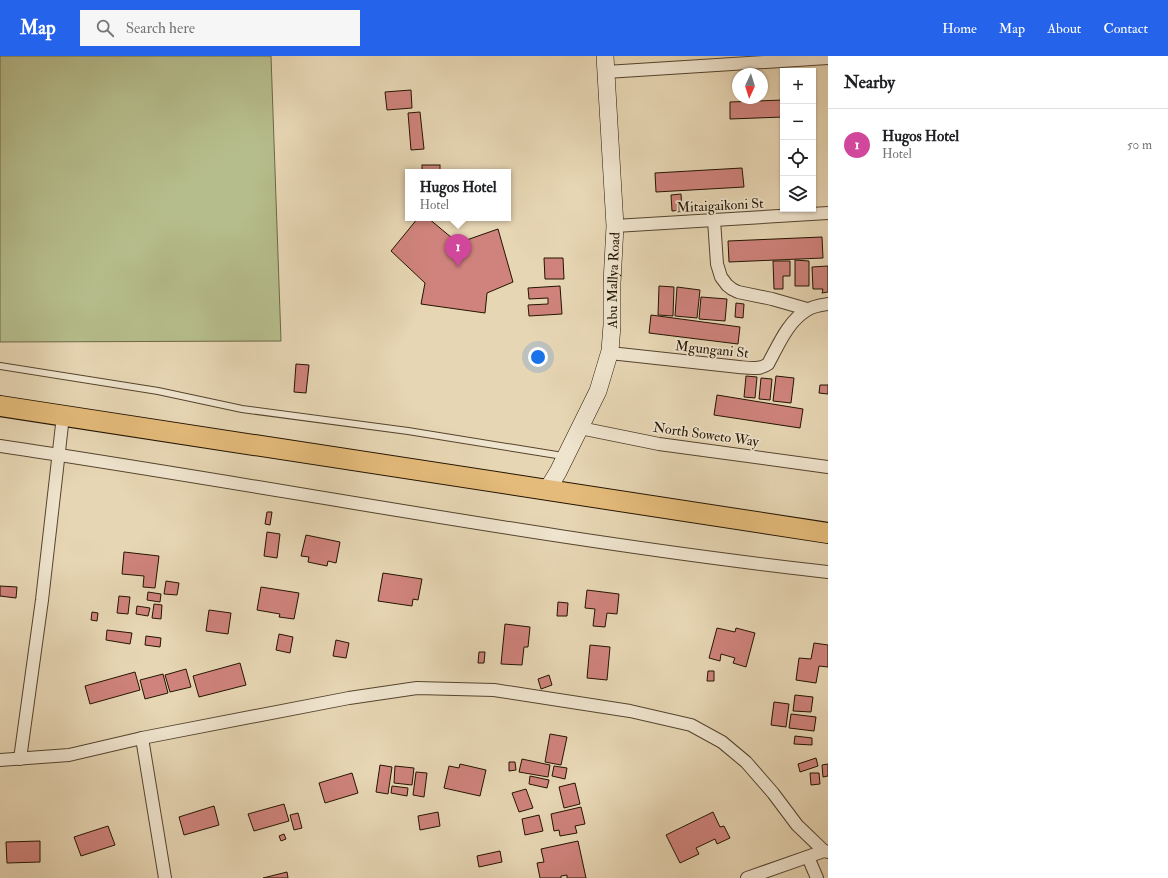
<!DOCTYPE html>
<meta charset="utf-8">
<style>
body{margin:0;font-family:"IM FELL Double Pica",serif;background:#f6f6f6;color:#202124}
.controls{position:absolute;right:12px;top:12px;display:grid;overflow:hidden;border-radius:0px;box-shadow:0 1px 3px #0004}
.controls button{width:36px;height:36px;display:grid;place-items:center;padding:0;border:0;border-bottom:1px solid #e0e0e0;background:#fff;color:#202124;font:20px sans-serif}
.compass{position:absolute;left:732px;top:12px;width:36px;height:36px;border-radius:50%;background:#fff;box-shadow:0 1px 3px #0004;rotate:184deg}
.you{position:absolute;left:538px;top:301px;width:14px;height:14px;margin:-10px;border:3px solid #fff;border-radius:50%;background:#1a73e8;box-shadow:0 0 0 6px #1a73e833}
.badge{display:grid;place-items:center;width:26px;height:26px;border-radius:50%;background:#2563eb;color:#fff;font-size:13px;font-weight:700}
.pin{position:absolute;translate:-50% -33px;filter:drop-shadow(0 1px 2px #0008)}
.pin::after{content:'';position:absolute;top:21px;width:14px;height:12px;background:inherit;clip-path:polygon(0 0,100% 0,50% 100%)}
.popup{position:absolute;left:405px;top:113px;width:106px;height:52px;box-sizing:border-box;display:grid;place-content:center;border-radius:0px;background:#fff;filter:drop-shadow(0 1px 3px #0005);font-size:13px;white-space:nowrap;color:#757577}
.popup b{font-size:15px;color:#202124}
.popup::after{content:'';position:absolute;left:50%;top:100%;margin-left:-8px;border:8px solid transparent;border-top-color:#fff}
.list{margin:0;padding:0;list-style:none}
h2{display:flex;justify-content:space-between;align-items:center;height:52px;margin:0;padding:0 16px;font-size:17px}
h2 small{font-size:13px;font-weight:400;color:#757577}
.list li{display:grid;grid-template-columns:26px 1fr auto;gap:12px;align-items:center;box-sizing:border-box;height:72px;padding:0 16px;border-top:1px solid #e0e0e0}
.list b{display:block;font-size:15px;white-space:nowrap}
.list p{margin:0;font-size:13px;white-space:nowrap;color:#757577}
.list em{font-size:13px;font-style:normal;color:#757577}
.icon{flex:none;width:22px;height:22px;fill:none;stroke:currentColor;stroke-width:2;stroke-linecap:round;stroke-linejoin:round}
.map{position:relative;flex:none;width:828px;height:822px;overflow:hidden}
header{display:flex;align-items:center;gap:24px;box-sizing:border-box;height:56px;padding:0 20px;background:#2563eb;color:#fff}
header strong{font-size:19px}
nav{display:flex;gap:22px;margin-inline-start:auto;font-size:14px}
.search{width:280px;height:36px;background:#f6f6f6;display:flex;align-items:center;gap:10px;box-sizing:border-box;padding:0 14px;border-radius:0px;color:#757577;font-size:15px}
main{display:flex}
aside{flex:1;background:#fff}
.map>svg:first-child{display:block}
.green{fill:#b6bd8c;stroke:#6c6846}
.building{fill:#cf837c;stroke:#231400}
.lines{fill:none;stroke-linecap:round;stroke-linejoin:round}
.service-casing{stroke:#54442d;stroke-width:8}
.minor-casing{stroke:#54442d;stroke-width:14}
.secondary-casing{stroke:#231400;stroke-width:18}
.trunk-casing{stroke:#231400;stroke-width:22}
.service{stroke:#efe4ce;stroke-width:6}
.minor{stroke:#efe4ce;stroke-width:12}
.secondary{stroke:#efe4ce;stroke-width:17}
.trunk{stroke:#e4bb7a;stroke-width:20}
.labels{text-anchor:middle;stroke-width:3.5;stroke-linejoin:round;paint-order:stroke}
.street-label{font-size:14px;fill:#231400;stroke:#efe4ce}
</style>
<header>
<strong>Map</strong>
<div class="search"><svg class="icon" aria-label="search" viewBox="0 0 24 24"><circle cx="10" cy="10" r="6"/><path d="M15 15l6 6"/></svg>Search here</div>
<nav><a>Home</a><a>Map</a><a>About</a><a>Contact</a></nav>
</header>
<main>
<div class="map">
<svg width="828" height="822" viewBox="0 0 828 822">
<rect width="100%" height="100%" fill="#e7d6b4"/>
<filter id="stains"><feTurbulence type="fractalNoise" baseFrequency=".005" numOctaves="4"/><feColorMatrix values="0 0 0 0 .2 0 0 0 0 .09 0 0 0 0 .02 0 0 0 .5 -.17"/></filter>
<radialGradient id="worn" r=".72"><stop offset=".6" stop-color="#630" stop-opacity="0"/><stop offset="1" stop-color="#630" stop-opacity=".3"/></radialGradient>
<path class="green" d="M0 0H271L281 285 0 286Z"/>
<g class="building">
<path d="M411 34 412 52 387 54 385 36Z"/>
<path d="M813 43H814L815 60H813Z"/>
<path d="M783 44V61L730 63V46Z"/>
<path d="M420 56 424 93 411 94 408 57Z"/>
<rect x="422" y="109" width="18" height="7"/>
<path d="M742 112 744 131 656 136 655 117Z"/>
<path d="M681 138 682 154 672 155 671 139Z"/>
<path d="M418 162H428L458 187 498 173 513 226 487 237 485 257 421 248 425 227 391 195Z"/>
<path d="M822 181 823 202 729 206 728 185Z"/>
<path d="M544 202H563L564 223H545Z"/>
<path d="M795 204 809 205V230H795Z"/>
<path d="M773 205H790V220H783V233H774Z"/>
<path d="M828 210V236L822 237 823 233H813L812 211Z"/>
<path d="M560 230 562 258 529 260 528 249 548 248V242L529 243 528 232Z"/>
<path d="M659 230 674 231 673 260 658 259Z"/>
<path d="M677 231 700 234 697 262 675 260Z"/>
<path d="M701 241 727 243 725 265 699 263Z"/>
<path d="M736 247 744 248 743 262 735 261Z"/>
<path d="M651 259 740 271 738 288 649 277Z"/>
<path d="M296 308 309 309 306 337 294 336Z"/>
<path d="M746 320 757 321 755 342 744 341Z"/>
<path d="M776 320 794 322 791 347 773 345Z"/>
<path d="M761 322 772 323 770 344 759 343Z"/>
<path d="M820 329H828V338L819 337Z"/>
<path d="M717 339 803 353 800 372 714 359Z"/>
<path d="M267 456H272L270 469 265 468Z"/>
<path d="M267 476 280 478 277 502 264 500Z"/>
<path d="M306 479 340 486 336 507 328 505 327 510 308 506 309 501 301 500Z"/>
<path d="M124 496 159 500 155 532 143 531 144 520 122 518Z"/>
<path d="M383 517 422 523 418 544 413 543 412 550 378 545Z"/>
<path d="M166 525 179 527 177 539 164 538Z"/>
<path d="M0 530 17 531 16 542 0 540Z"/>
<path d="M261 531 299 537 294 563 279 561 280 558 257 554Z"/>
<path d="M587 534 619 538 617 558 607 557 605 571 593 570 595 553 585 552Z"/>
<path d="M148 536 161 538 160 546 147 544Z"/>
<path d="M119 540 130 541 128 558 117 557Z"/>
<path d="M558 546 568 547 567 560H557Z"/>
<path d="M154 548 162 549 161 563 152 562Z"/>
<path d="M137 550 150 552 148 560 136 558Z"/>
<path d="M209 554 231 557 228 578 206 575Z"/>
<path d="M92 556 98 557 97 565 91 564Z"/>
<path d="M505 568 530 571 528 591H524L522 609 501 608Z"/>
<path d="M717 572 735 576 736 572 755 577 746 611 733 607 735 602 721 598 720 605 709 602Z"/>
<path d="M107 574 132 577 130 588 106 584Z"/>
<path d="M279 578 293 581 290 597 276 594Z"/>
<path d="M146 580 161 582 160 591 145 589Z"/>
<path d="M336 584 349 587 346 602 333 600Z"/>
<path d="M814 587 828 589V611L819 610 816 627 796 624 799 602 811 603Z"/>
<path d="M590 589 610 591 607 624 587 622Z"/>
<path d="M479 596H485L484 607H478Z"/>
<path d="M240 607 246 629 199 641 193 620Z"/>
<path d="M186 613 191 631 170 636 165 619Z"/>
<path d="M708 615H714V625H707Z"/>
<path d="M135 616 140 634 90 648 85 630Z"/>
<path d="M163 618 168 637 145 643 140 624Z"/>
<path d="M549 619 552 629 541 633 538 623Z"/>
<path d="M795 639 813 641 811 656 793 655Z"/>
<path d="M774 646 789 648 786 671 771 669Z"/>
<path d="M791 658 816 661 814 675 789 672Z"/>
<path d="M550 678 567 681 561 709 545 706Z"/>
<path d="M795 680 812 682V689L794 688Z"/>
<path d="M816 702 818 710 800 716 798 708Z"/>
<path d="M522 703 550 709 548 721 519 716Z"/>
<path d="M509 706H515L516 714 509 715Z"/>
<path d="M460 708 486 714 480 740 444 732 449 710 459 712Z"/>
<path d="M828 708V720L823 721 822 709Z"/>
<path d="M380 709 392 711 388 738 376 736Z"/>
<path d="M395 710 414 712 412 729 394 727Z"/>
<path d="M554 710 567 712 565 723 552 720Z"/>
<path d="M416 716 427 717 424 741 413 739Z"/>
<path d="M352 717 358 737 325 747 319 727Z"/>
<path d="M810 717H819L820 728 811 729Z"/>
<path d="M530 720 549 724 547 732 529 728Z"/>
<path d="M575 727 580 748 564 752 559 731Z"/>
<path d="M392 730 408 732 407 740 391 737Z"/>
<path d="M526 733 533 752 519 756 512 737Z"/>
<path d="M284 748 289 765 254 775 248 758Z"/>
<path d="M214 750 219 769 184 779 179 761Z"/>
<path d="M581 751 585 768 575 770 577 777 560 780 559 774 554 775 551 758Z"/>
<path d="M438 756 440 770 420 774 418 760Z"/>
<path d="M713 756 720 771 724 770 730 782 717 788 715 783 696 792 699 798 680 807 666 779Z"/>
<path d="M298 757 302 772 294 774 290 759Z"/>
<path d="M539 759 543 775 525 779 522 763Z"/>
<path d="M108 770 115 789 81 800 74 781Z"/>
<path d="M284 778 286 783 281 785 279 780Z"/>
<path d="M40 785V806L7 807 6 786Z"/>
<path d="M578 785 586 822H567V819L561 820V822H540L537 807 544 806 541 793Z"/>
<path d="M500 795 502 806 479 811 477 800Z"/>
<path d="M287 816 288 822H263Z"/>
</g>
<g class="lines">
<defs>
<path id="service" d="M0 310 158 335 242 353 408 375 563 400"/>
<g id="minor">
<path d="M606 16 828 2"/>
<path d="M714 164 717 208 721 221 727 229 732 233 738 236 772 243 807 253"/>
<path d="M615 170 828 157"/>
<path d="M610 297 739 311C749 312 760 314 768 308 778 290 788 265 807 254 813 250 821 249 828 248"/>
<path d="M580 372 659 388 828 411"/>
<path d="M0 390C276 431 550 485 828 516"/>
<path d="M142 682 165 822"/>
<path d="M20 703 42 544 63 360"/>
<path d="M0 704 69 699 142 682 349 642 417 632 494 634 630 655 691 669 722 686 746 706 773 737 797 769 824 795"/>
<path d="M808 801 817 822"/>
<path d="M747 822 824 795 828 796"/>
</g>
<g id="secondary">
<path id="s1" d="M547 434 558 416 598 335 610 295 612 269V227L615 170 605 0"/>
</g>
<path id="trunk" d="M0 350 828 477"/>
</defs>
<use href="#service" class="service-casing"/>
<use href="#minor" class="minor-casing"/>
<use href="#secondary" class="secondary-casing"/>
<use href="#trunk" class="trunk-casing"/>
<use href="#service" class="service"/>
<use href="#minor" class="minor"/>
<use href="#secondary" class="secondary"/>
<use href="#trunk" class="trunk"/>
</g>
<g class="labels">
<g class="street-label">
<text transform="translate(720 149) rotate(-3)" y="5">Mitaigaikoni St</text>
<text dy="5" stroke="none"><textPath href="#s1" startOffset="224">Abu Mallya Road</textPath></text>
<text transform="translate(712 293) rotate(6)" y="5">Mgungani St</text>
<text transform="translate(706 378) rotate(8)" y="5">North Soweto Way</text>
</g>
</g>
<rect width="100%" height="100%" filter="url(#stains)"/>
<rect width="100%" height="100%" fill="url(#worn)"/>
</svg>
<div class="controls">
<button>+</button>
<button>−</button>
<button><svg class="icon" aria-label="locate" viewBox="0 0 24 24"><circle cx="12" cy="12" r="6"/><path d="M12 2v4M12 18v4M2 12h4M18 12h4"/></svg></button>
<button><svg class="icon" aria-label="layers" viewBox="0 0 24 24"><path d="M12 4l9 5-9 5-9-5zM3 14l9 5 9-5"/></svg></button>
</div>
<svg class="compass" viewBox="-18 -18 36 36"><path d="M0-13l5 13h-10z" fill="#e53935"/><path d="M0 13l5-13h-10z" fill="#757577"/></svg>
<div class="you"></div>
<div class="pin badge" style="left:458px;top:211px;background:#d1479c">1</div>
<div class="popup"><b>Hugos Hotel</b>Hotel</div>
</div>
<aside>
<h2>Nearby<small></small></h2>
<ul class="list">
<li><span class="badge" style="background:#d1479c">1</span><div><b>Hugos Hotel</b><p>Hotel</p></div><em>50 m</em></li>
</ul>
</aside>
</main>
